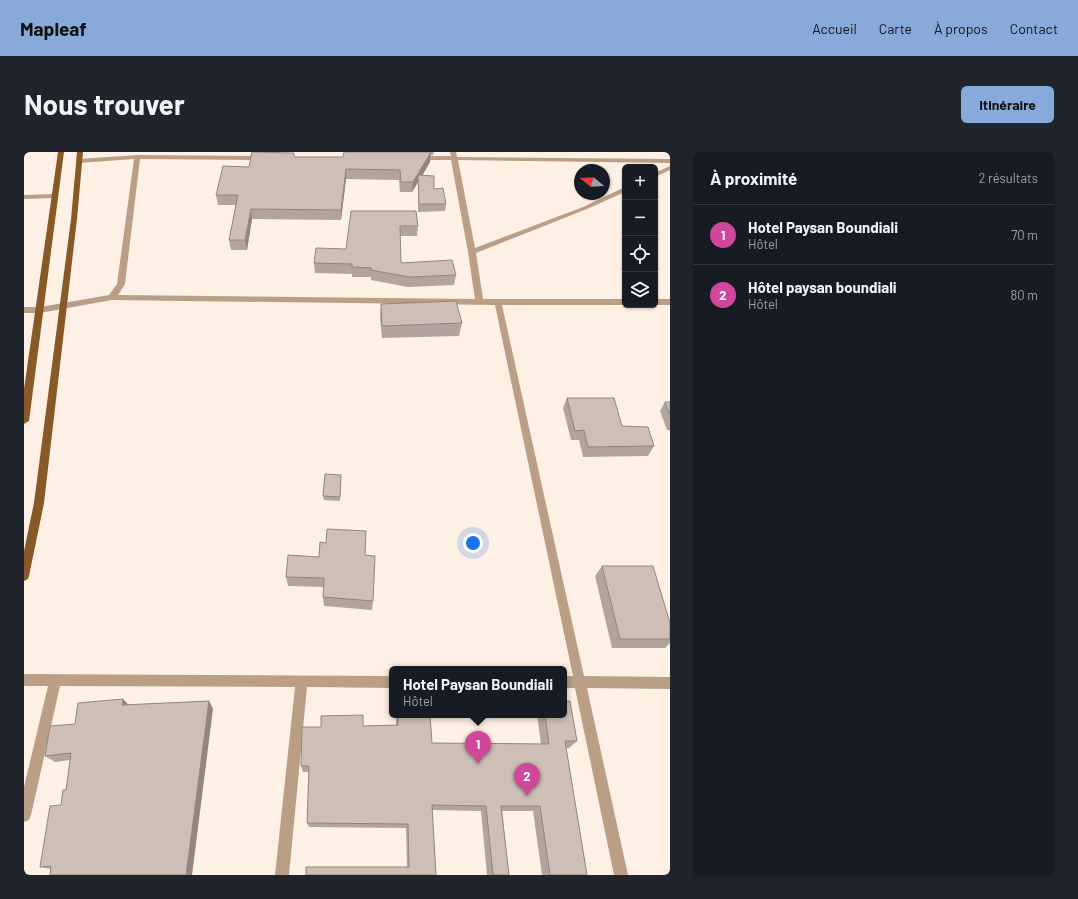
<!DOCTYPE html>
<html lang="fr">
<meta charset="utf-8">
<style>
body{margin:0;font-family:Barlow,sans-serif;background:#20242c;color:#f1f3f6}
.controls{position:absolute;right:12px;top:12px;display:grid;overflow:hidden;border-radius:6px;box-shadow:0 1px 3px #0004}
.controls button{width:36px;height:36px;display:grid;place-items:center;padding:0;border:0;border-bottom:1px solid #363941;background:#171b24;color:#f1f3f6;font:20px sans-serif}
.compass{position:absolute;left:550px;top:12px;width:36px;height:36px;border-radius:50%;background:#171b24;box-shadow:0 1px 3px #0004;rotate:288deg}
.you{position:absolute;left:449px;top:391px;width:14px;height:14px;margin:-10px;border:3px solid #fff;border-radius:50%;background:#1a73e8;box-shadow:0 0 0 6px #1a73e833}
.badge{display:grid;place-items:center;width:26px;height:26px;border-radius:50%;background:#87aadb;color:#fff;font-size:13px;font-weight:700}
.pin{position:absolute;translate:-50% -33px;filter:drop-shadow(0 1px 2px #0008)}
.pin::after{content:'';position:absolute;top:21px;width:14px;height:12px;background:inherit;clip-path:polygon(0 0,100% 0,50% 100%)}
.popup{position:absolute;left:365px;top:514px;width:178px;height:52px;box-sizing:border-box;display:grid;place-content:center;border-radius:6px;background:#171b24;filter:drop-shadow(0 1px 3px #0005);font-size:13px;white-space:nowrap;color:#9ea1a6}
.popup b{font-size:15px;color:#f1f3f6}
.popup::after{content:'';position:absolute;left:50%;top:100%;margin-left:-8px;border:8px solid transparent;border-top-color:#171b24}
.list{margin:0;padding:0;list-style:none}
h2{display:flex;justify-content:space-between;align-items:center;height:52px;margin:0;padding:0 16px;font-size:17px}
h2 small{font-size:13px;font-weight:400;color:#9ea1a6}
.list li{display:grid;grid-template-columns:26px 1fr auto;gap:12px;align-items:center;box-sizing:border-box;height:60px;padding:0 16px;border-top:1px solid #363941}
.list b{display:block;font-size:15px;white-space:nowrap}
.list p{margin:0;font-size:13px;white-space:nowrap;color:#9ea1a6}
.list em{font-size:13px;font-style:normal;color:#9ea1a6}
.icon{flex:none;width:22px;height:22px;fill:none;stroke:currentColor;stroke-width:2;stroke-linecap:round;stroke-linejoin:round}
.map{position:relative;flex:none;width:646px;height:723px;overflow:hidden;border-radius:6px}
header{display:flex;align-items:center;gap:24px;box-sizing:border-box;height:56px;padding:0 20px;background:#87aadb;color:#111}
header strong{font-size:19px}
nav{display:flex;gap:22px;margin-inline-start:auto;font-size:14px}
.intro{display:flex;align-items:center;justify-content:space-between;box-sizing:border-box;height:96px;padding:0 24px}
h1{margin:0;font-size:28px}
.button{padding:10px 18px;border-radius:6px;background:#87aadb;color:#111;font-size:14px;font-weight:700}
main{display:flex;gap:24px;padding:0 24px}
aside{flex:1;background:#171b24;border-radius:6px;box-shadow:0 1px 3px #0004}
.map>svg:first-child{display:block}
.lines{fill:none;stroke-linecap:round;stroke-linejoin:round}
.minor{fill:#ba9f86;fill-rule:evenodd}
.major{fill:#885927;fill-rule:evenodd}
.wall{fill:#b0a49c}
.shaded-wall{fill:#90867f}
.building{fill:#cdbfb5;stroke:#90867f}
</style>
<header>
<strong>Mapleaf</strong>
<nav><a>Accueil</a><a>Carte</a><a>À propos</a><a>Contact</a></nav>
</header>
<div class="intro"><h1>Nous trouver</h1><a class="button">Itinéraire</a></div>
<main>
<div class="map">
<svg width="646" height="723" viewBox="0 0 646 723">
<rect width="100%" height="100%" fill="#fff0e5"/>
<g class="lines">
<g class="minor">
<path d="M426 0H432L433 5 646 7V11L434 8 451 96 559 55 601 35V40L563 57 452 101 459 147H601V153H478L560 524 646 525V537L563 536 604 723H590L551 536H540V524H549L471 153 88 148 16 161H0V155H16L85 143 93 132 110 7 55 11 52 9 55 7 113 3 240 4 243 6 240 8 116 7 101 132 94 143 451 147 444 100 427 8H394L391 6 394 4H427Z"/>
<path d="M646 14V18L631 25V21Z"/>
<path d="M0 43 31 42 34 44 31 46 0 47Z"/>
<rect x="631" y="147" width="15" height="6"/>
<path d="M0 522 368 524V536L283 535 265 723H251L271 535 36 534 7 663 5 668 0 670V635L24 534H0Z"/>
</g>
<g class="major">
<path d="M34 0H40L5 269 0 272V237Z"/>
<path d="M53 0H59L53 67 20 351 5 424 4 427 0 429V399L10 351 47 67Z"/>
</g>
</g>
<g class="wall">
<path d="M228 0H256V1L271 5H319L320 0H410L409 3H406V10L398 24 410 37 422 52 421 59 394 60V30L388 40H376L375 28 322 27 317 68 228 67 223 98H207L205 88 212 53H194L192 43 225 15Z"/>
<path d="M392 59 394 74 393 84H376L377 111 432 123 430 133 384 135 347 128V125H328V122L291 121 290 111 322 97Z"/>
<path d="M357 152 438 171 435 184 358 186 356 165Z"/>
<path d="M543 246 598 274 630 294 624 304 559 305 555 288H547L539 256Z"/>
<path d="M641 250H646V278H643L636 259Z"/>
<path d="M317 327 316 349 300 348 299 344Z"/>
<path d="M341 403 349 449 348 458 300 454 299 445 300 435 264 434 262 425 295 405Z"/>
<path d="M578 414 646 471V491L641 496H588L571 424Z"/>
<path d="M185 549 189 557 27 717 16 715 42 638 46 608 31 610 21 604 104 553Z"/>
<path d="M372 563H406L408 591 517 592 513 563H540L553 589 545 596H542L563 723H518L509 659H478L485 723H463L457 659 408 658 412 723 383 715 382 676 285 675 283 671 285 620H279L277 614 339 574 372 573Z"/>
</g>
<g class="shaded-wall">
<path d="M407 0 406 10 395 29 394 23V30L388 40 389 30Z"/>
<path d="M322 17V27L317 68V58Z"/>
<path d="M227 57 228 67 223 98 221 88Z"/>
<path d="M99 547 106 554 98 553Z"/>
<path d="M185 549 189 557 168 723H162Z"/>
</g>
<g class="building">
<path d="M228 0 270 1V5H319L320 0H407L389 30H377L376 18 322 17 317 58 227 57 221 88H205L214 43H192L199 14 225 15Z"/>
<path d="M394 23 410 24V37L419 36 422 52H395Z"/>
<path d="M327 59H392L394 74H376L377 111 428 108 432 123 385 125 347 118V116L328 115V112L290 111 292 96 322 97Z"/>
<path d="M432 149 438 171 358 174 357 152Z"/>
<path d="M543 246H590L598 274 624 275 630 294 564 295 560 278 551 279Z"/>
<path d="M641 250H646V263Z"/>
<path d="M301 322 317 323 316 345 299 344Z"/>
<path d="M303 377 342 379 341 403 351 404 349 449 299 445 300 426 262 425 264 403 295 405 296 390 302 391Z"/>
<path d="M578 414H629L646 471V487H596Z"/>
<path d="M99 547 98 553 185 549 162 723H26L27 714 16 715 26 654 37 653 39 638H42L47 601 21 604 26 574 51 572 54 551Z"/>
<path d="M540 549H546L553 589H541L563 723H526L516 654H477L485 723H469L462 654 408 653 412 723H282V715H385L384 672 283 671 285 614H277L278 575H297V564L339 563V574L374 573V563H406L408 591 525 592 521 563H540Z"/>
</g>
</svg>
<div class="controls">
<button>+</button>
<button>−</button>
<button><svg class="icon" aria-label="locate" viewBox="0 0 24 24"><circle cx="12" cy="12" r="6"/><path d="M12 2v4M12 18v4M2 12h4M18 12h4"/></svg></button>
<button><svg class="icon" aria-label="layers" viewBox="0 0 24 24"><path d="M12 4l9 5-9 5-9-5zM3 14l9 5 9-5"/></svg></button>
</div>
<svg class="compass" viewBox="-18 -18 36 36"><path d="M0-13l5 13h-10z" fill="#e53935"/><path d="M0 13l5-13h-10z" fill="#9ea1a6"/></svg>
<div class="you"></div>
<div class="pin badge" style="left:454px;top:612px;background:#d1479c">1</div>
<div class="popup"><b>Hotel Paysan Boundiali</b>Hôtel</div>
<div class="pin badge" style="left:503px;top:644px;background:#d1479c">2</div>
</div>
<aside>
<h2>À proximité<small>2 résultats</small></h2>
<ul class="list">
<li><span class="badge" style="background:#d1479c">1</span><div><b>Hotel Paysan Boundiali</b><p>Hôtel</p></div><em>70 m</em></li>
<li><span class="badge" style="background:#d1479c">2</span><div><b>Hôtel paysan boundiali</b><p>Hôtel</p></div><em>80 m</em></li>
</ul>
</aside>
</main>
